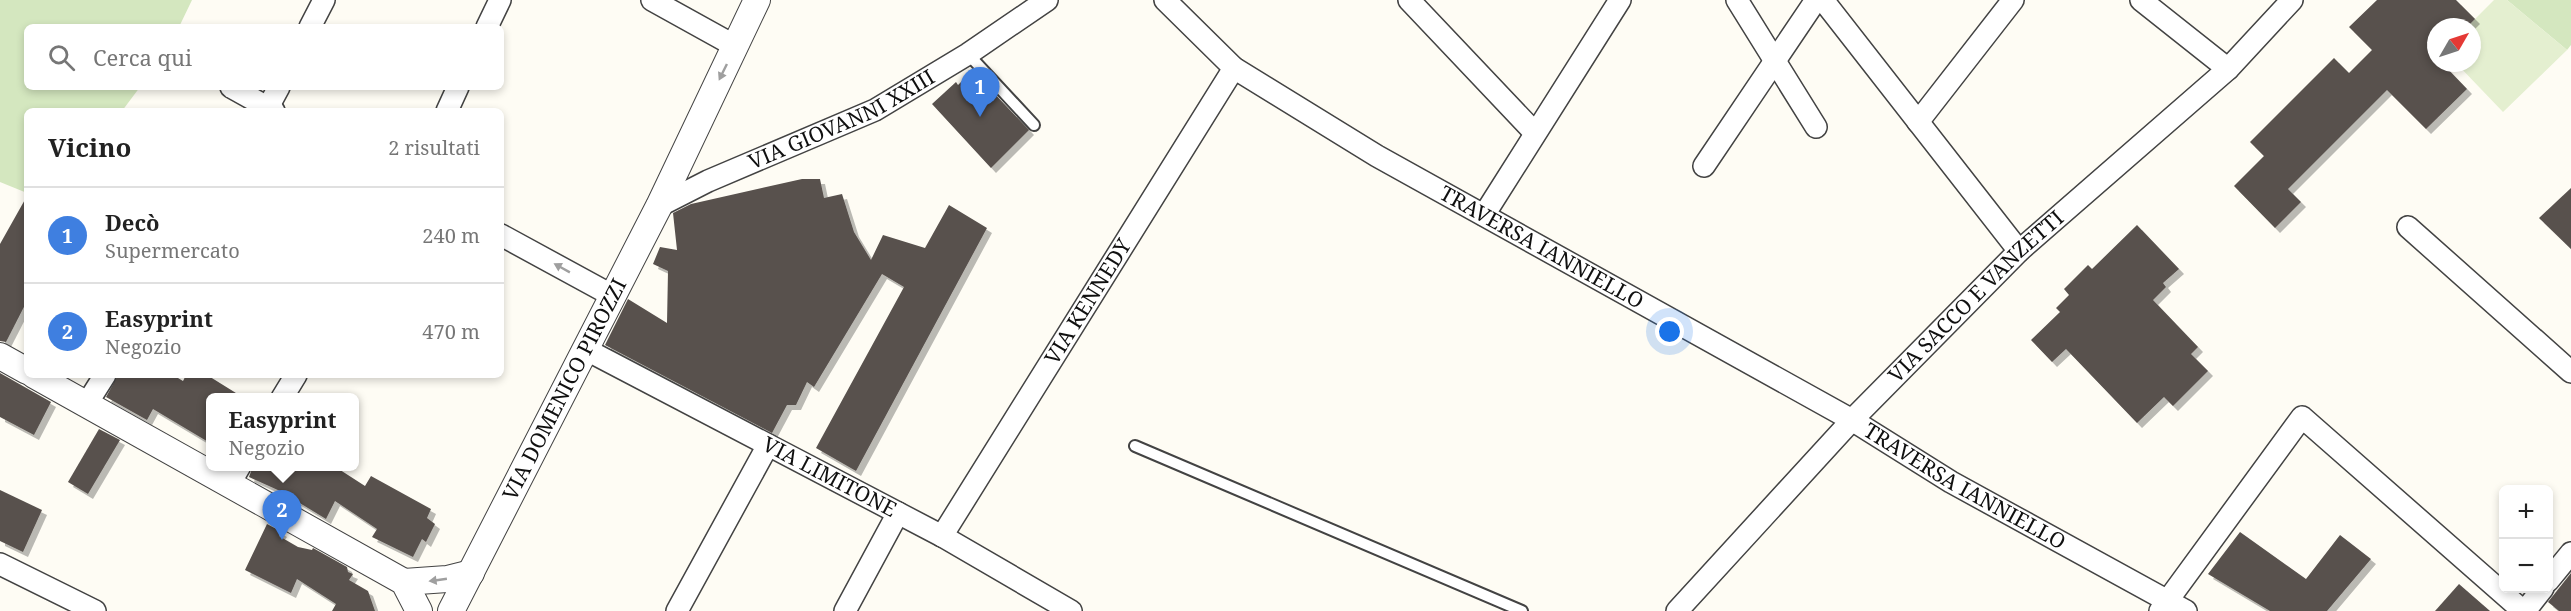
<!DOCTYPE html>
<html lang="it">
<meta charset="utf-8">
<style>
body{margin:0;font-family:"Noto Serif",serif;background:#f6f6f6;color:#222}
.controls{position:absolute;right:18px;bottom:18px;display:grid;overflow:hidden;border-radius:9px;box-shadow:0 3px 9px #0003}
.controls button{width:54px;height:54px;display:grid;place-items:center;padding:0;border:0;border-bottom:2px solid #e0e0e0;background:#fff;color:#222;font:30px sans-serif}
.compass{position:absolute;left:2427px;top:18px;width:54px;height:54px;border-radius:50%;background:#fff;box-shadow:0 3px 9px #0003;rotate:51deg}
.you{position:absolute;left:1670px;top:332px;width:21px;height:21px;margin:-15px;border:4px solid #fff;border-radius:50%;background:#1a73e8;box-shadow:0 0 0 9px #1a73e833}
.badge{display:grid;place-items:center;width:39px;height:39px;border-radius:50%;background:#b45309;color:#fff;font-size:20px;font-weight:700}
.pin{position:absolute;translate:-50% -50px;filter:drop-shadow(0 2px 3px #0008)}
.pin::after{content:'';position:absolute;top:32px;width:21px;height:18px;background:inherit;clip-path:polygon(0 0,100% 0,50% 100%)}
.popup{position:absolute;left:206px;top:393px;width:153px;height:78px;box-sizing:border-box;display:grid;place-content:center;border-radius:9px;background:#fff;filter:drop-shadow(0 2px 4px #0005);font-size:20px;white-space:nowrap;color:#767676}
.popup b{font-size:22px;color:#222}
.popup::after{content:'';position:absolute;left:50%;top:100%;margin-left:-12px;border:12px solid transparent;border-top-color:#fff}
.list{margin:0;padding:0;list-style:none}
h2{display:flex;justify-content:space-between;align-items:center;height:78px;margin:0;padding:0 24px;font-size:26px}
h2 small{font-size:20px;font-weight:400;color:#767676}
.list li{display:grid;grid-template-columns:39px 1fr auto;gap:18px;align-items:center;box-sizing:border-box;height:96px;padding:0 24px;border-top:2px solid #e0e0e0}
.list b{display:block;font-size:22px;white-space:nowrap}
.list p{margin:0;font-size:20px;white-space:nowrap;color:#767676}
.list em{font-size:20px;font-style:normal;color:#767676}
.icon{flex:none;width:33px;height:33px;fill:none;stroke:currentColor;stroke-width:2;stroke-linecap:round;stroke-linejoin:round}
.map{position:relative;flex:none;width:2571px;height:611px;overflow:hidden}
.search{position:absolute;background:#fff;box-shadow:0 3px 9px #0003;left:24px;top:24px;width:480px;height:66px;display:flex;align-items:center;gap:15px;box-sizing:border-box;padding:0 21px;border-radius:9px;color:#767676;font-size:22px}
.panel{position:absolute;background:#fff;box-shadow:0 3px 9px #0003;left:24px;top:108px;width:480px;height:270px;border-radius:9px}
.map>svg:first-child{display:block}
.green{fill:#d4e7bf}
.pitch{fill:#e4efd0}
.building{fill:#58514d;filter:url(#shadow)}
.lines{fill:none;stroke-linecap:round;stroke-linejoin:round}
.service-casing{stroke:#434343;stroke-width:14}
.minor-casing{stroke:#434343;stroke-width:24}
.tertiary-casing{stroke:#434343;stroke-width:28}
.service{stroke:#fff;stroke-width:10}
.minor{stroke:#fff;stroke-width:21}
.tertiary{stroke:#fff;stroke-width:26}
.oneway{fill:#9f9f9f}
.labels{text-anchor:middle;stroke-width:6;stroke-linejoin:round;paint-order:stroke}
.street-label{font-size:21px;fill:#101010;stroke:#fff}
</style>
<div class="map">
<svg width="2571" height="611" viewBox="0 0 2571 611">
<defs>
<filter id="shadow"><feDropShadow dx="5" dy="5" stdDeviation="0" flood-color="#0004"/></filter>
</defs>
<rect width="100%" height="100%" fill="#fefcf4"/>
<g class="green">
<path d="M0 0H192L179 27H27V87H140L122 111H27V193L0 182Z"/>
<path d="M2507 0H2571V45L2567 50Z"/>
</g>
<path class="pitch" d="M2494 0H2507L2567 50 2503 112 2456 63H2472V27H2467Z"/>
<g class="building">
<path d="M2377 0H2456L2475 19 2467 27H2436V44L2429 50 2436 57V63H2442L2467 89 2426 129 2387 90 2288 189 2301 202 2275 228 2234 186 2264 156 2250 142 2334 58 2349 73 2372 50 2349 27Z"/>
<path d="M971 72 986 88 988 87 1029 130 991 168 932 104 956 82 958 85Z"/>
<path d="M802 179H820L824 198 842 194 854 232 871 260 883 235 925 248 949 205 987 228 856 471 816 448 904 287 882 274 814 387 807 382 796 405H787L772 433 605 345 628 299 667 323 668 271 653 264 660 247 677 250 673 213 691 204Z"/>
<path d="M2571 188V249L2539 218Z"/>
<path d="M27 196V301L6 342 0 341V244Z"/>
<path d="M2137 225 2179 269 2163 283 2166 287 2153 300 2198 347 2191 354 2208 371 2173 406 2164 397 2137 423 2066 349 2052 362 2031 340 2060 312 2056 308 2069 295 2064 289 2088 265 2092 269Z"/>
<path d="M0 373 51 402 34 435 0 417Z"/>
<path d="M118 375H173L183 381 186 375H207L244 398H210V443L153 409 147 420 106 397Z"/>
<path d="M99 429 120 440 88 494 68 482Z"/>
<path d="M253 466H334L365 486 371 476 431 509 427 518 435 524 426 542 422 539 413 557 372 537 377 529 335 501 326 519 280 491 249 477Z"/>
<path d="M0 490 42 510 23 552 0 541Z"/>
<path d="M267 524 282 532 279 536 298 547 312 550 313 548 347 567 348 572 353 574 349 580 368 591 375 611H332L336 604 297 579 291 593 245 570Z"/>
<path d="M2240 532 2306 579 2340 535 2371 559 2327 611H2270L2208 574Z"/>
<path d="M2571 573V611H2559L2548 602Z"/>
<path d="M2459 584 2490 611H2435Z"/>
</g>
<g class="lines">
<defs>
<g id="service">
<path d="M968 54 1034 125"/>
<path d="M1135 446 1522 611"/>
</g>
<g id="minor">
<path d="M652 0 735 46"/>
<path id="s1" d="M1165 0 1234 68 1377 156 1852 420 1951 482 2186 611"/>
<path d="M1409 0 1535 133"/>
<path d="M1737 0 1816 127"/>
<path d="M1823 0 2019 251"/>
<path d="M2141 0 2228 69"/>
<path d="M310 27 324 0"/>
<path d="M487 27 500 0"/>
<path d="M231 87 274 111"/>
<path d="M266 111 279 87"/>
<path d="M447 111 458 87"/>
<path d="M1918 122 2013 0"/>
<path d="M1704 166 1816 0"/>
<path id="s2" d="M659 206 708 181 875 110 968 54 1047 0"/>
<path d="M1484 215 1620 0"/>
<path d="M2408 227 2571 372"/>
<path d="M501 235 613 296"/>
<path id="s3" d="M585 349 942 536 1071 611"/>
<path d="M282 398 296 375"/>
<path d="M86 405 105 375"/>
<path d="M229 485 240 466"/>
<path id="s4" d="M942 536 1234 68"/>
<path d="M0 564 95 611"/>
<path d="M2548 581 2571 553"/>
<path d="M677 611 768 445"/>
<path d="M845 611 898 513"/>
<path id="s5" d="M1677 611 1852 420 2019 251 2228 69 2292 0"/>
<path d="M2160 611 2302 417 2523 611"/>
<path d="M2525 611 2543 588"/>
</g>
<g id="tertiary">
<path d="M0 356 27 371"/>
<path d="M34 375 404 582 419 611"/>
<path d="M404 582 447 579 471 573"/>
<path id="s6" d="M451 611 659 206 757 0"/>
</g>
</defs>
<use href="#service" class="service-casing"/>
<use href="#minor" class="minor-casing"/>
<use href="#tertiary" class="tertiary-casing"/>
<use href="#service" class="service"/>
<use href="#minor" class="minor"/>
<use href="#tertiary" class="tertiary"/>
</g>
<defs><path id="oneway-solid" d="M-6-.8H1V-3.2L6.5 0L1 3.2V.8H-6Z" transform="scale(1.5)"/></defs>
<g class="oneway">
<use href="#oneway-solid" transform="translate(723 72) rotate(116)"/>
<use href="#oneway-solid" transform="translate(562 268) rotate(-151)"/>
<use href="#oneway-solid" transform="translate(438 580) rotate(172)"/>
</g>
<g class="labels">
<g class="street-label">
<text dy="7" stroke="none"><textPath href="#s2" startOffset="202">VIA GIOVANNI XXIII</textPath></text>
<text dy="7" stroke="none"><textPath href="#s1" startOffset="453">TRAVERSA IANNIELLO</textPath></text>
<text dy="7" stroke="none"><textPath href="#s5" startOffset="434">VIA SACCO E VANZETTI</textPath></text>
<text dy="7" stroke="none"><textPath href="#s4" startOffset="276">VIA KENNEDY</textPath></text>
<text dy="7" stroke="none"><textPath href="#s6" startOffset="249">VIA DOMENICO PIROZZI</textPath></text>
<text dy="7" stroke="none"><textPath href="#s3" startOffset="276">VIA LIMITONE</textPath></text>
<text dy="7" stroke="none"><textPath href="#s1" startOffset="939">TRAVERSA IANNIELLO</textPath></text>
</g>
</g>
</svg>
<div class="controls">
<button>+</button>
<button>−</button>
</div>
<svg class="compass" viewBox="-18 -18 36 36"><path d="M0-13l5 13h-10z" fill="#e53935"/><path d="M0 13l5-13h-10z" fill="#767676"/></svg>
<div class="you"></div>
<div class="pin badge" style="left:980px;top:117px;background:#3f7fe0">1</div>
<div class="pin badge" style="left:282px;top:540px;background:#3f7fe0">2</div>
<div class="popup"><b>Easyprint</b>Negozio</div>
<div class="search"><svg class="icon" aria-label="search" viewBox="0 0 24 24"><circle cx="10" cy="10" r="6"/><path d="M15 15l6 6"/></svg>Cerca qui</div>
<section class="panel">
<h2>Vicino<small>2 risultati</small></h2>
<ul class="list">
<li><span class="badge" style="background:#3f7fe0">1</span><div><b>Decò</b><p>Supermercato</p></div><em>240 m</em></li>
<li><span class="badge" style="background:#3f7fe0">2</span><div><b>Easyprint</b><p>Negozio</p></div><em>470 m</em></li>
</ul>
</section>
</div>
